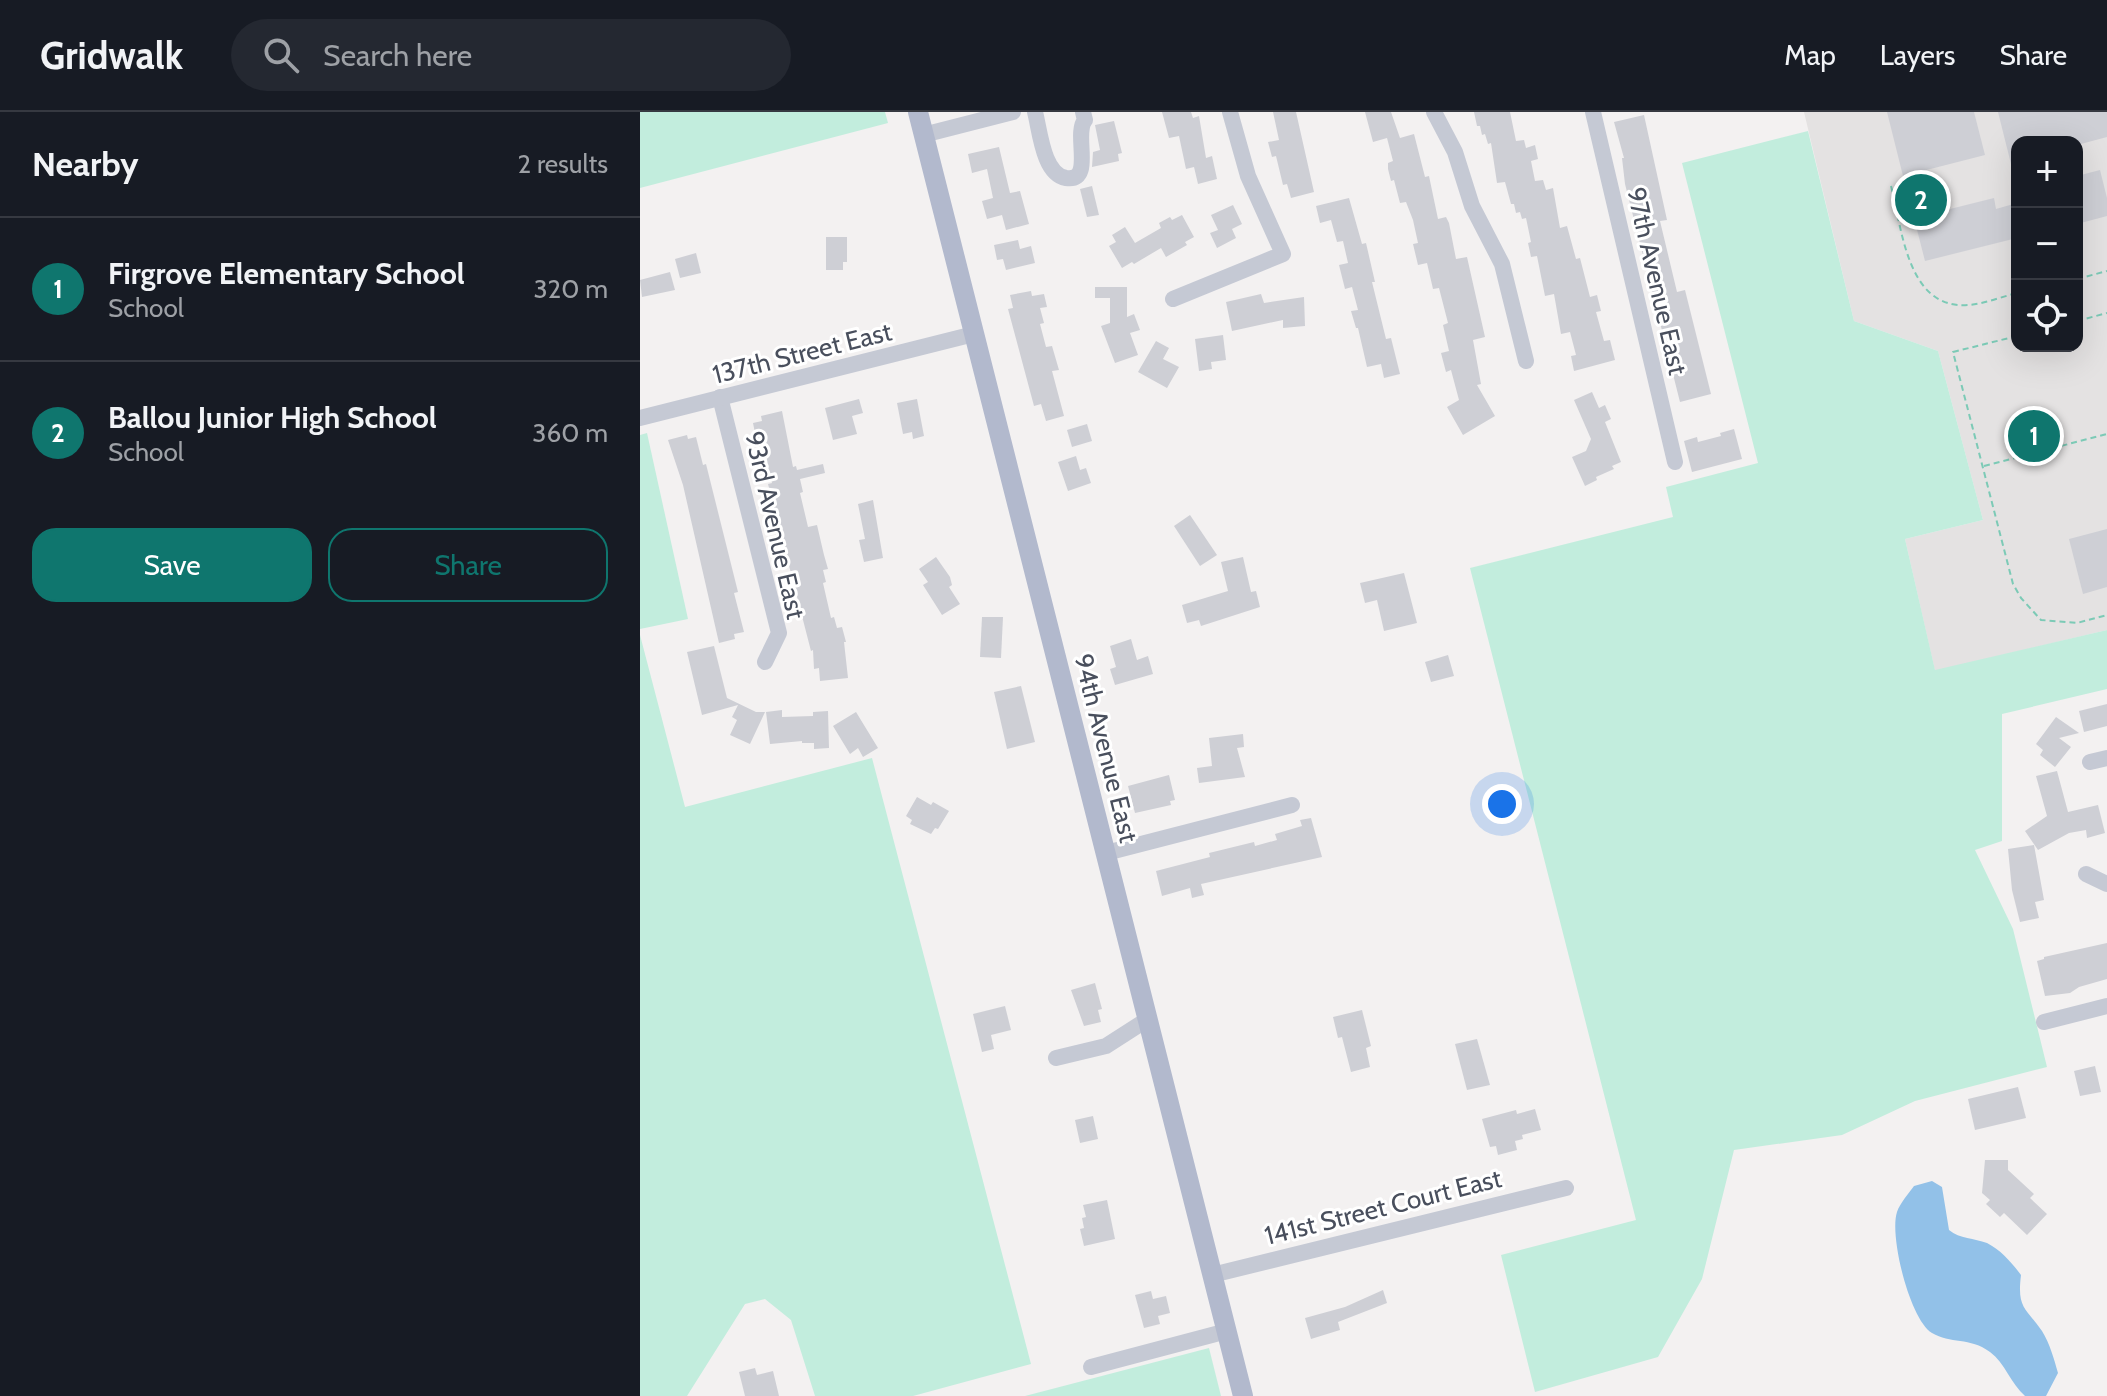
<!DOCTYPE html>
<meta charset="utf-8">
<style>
body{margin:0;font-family:Cabin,sans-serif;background:#242831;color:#f1f3f6}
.controls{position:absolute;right:24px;top:24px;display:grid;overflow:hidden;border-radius:16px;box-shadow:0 8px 32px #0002}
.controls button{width:72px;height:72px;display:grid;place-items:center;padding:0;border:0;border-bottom:2px solid #363941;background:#171b24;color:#f1f3f6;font:40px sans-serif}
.you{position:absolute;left:862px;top:692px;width:28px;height:28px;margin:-20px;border:6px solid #fff;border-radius:50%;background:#1a73e8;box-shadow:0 0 0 12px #1a73e833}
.badge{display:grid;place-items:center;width:52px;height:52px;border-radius:50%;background:#0f766e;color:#fff;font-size:26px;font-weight:700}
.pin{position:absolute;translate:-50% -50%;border:4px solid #fff;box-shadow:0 2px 8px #0006}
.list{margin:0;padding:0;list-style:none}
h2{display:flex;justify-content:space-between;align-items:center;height:104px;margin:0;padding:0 32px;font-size:34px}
h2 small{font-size:26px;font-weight:400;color:#9ea1a6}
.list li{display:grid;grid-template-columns:52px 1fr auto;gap:24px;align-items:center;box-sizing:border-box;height:144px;padding:0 32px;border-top:2px solid #363941}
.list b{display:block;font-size:30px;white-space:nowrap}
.list p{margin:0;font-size:26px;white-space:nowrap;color:#9ea1a6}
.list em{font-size:26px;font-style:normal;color:#9ea1a6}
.actions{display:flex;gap:16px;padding:24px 32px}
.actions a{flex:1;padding:18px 0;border:2px solid #0f766e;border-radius:24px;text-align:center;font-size:28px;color:#0f766e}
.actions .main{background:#0f766e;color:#fff}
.icon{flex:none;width:44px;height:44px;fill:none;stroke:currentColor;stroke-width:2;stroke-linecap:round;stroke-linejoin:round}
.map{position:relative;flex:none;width:1467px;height:1284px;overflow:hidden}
header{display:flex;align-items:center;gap:48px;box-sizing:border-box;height:112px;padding:0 40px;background:#171b24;border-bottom:2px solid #363941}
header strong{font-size:38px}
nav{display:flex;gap:44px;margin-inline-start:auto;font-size:28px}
.search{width:560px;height:72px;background:#242831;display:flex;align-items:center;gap:20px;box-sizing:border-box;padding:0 28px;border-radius:44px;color:#9ea1a6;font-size:30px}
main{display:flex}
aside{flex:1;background:#171b24}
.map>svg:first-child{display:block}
.education{fill:#e4e2e2;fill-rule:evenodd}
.green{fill:#c2eddd}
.water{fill:#92c1e8}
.building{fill:#cecfd5}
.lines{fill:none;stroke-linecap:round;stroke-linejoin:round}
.path{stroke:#7ccab6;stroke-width:2;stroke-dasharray:6 4;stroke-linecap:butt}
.minor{stroke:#c5c9d4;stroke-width:16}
.major{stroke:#b2b9cd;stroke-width:20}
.labels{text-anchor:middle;stroke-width:6;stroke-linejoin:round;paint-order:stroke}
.street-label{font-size:26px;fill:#494f5d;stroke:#fff}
</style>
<header>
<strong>Gridwalk</strong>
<div class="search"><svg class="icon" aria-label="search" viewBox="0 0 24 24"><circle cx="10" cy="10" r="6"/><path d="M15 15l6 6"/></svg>Search here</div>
<nav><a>Map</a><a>Layers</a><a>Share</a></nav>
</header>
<main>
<aside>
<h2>Nearby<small>2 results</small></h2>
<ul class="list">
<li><span class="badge">1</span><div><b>Firgrove Elementary School</b><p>School</p></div><em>320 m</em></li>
<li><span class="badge">2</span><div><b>Ballou Junior High School</b><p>School</p></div><em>360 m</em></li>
</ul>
<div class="actions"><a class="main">Save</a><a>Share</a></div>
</aside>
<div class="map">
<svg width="1467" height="1284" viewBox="0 0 1467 1284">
<rect width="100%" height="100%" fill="#f3f1f1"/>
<path class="education" d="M1164 0H1467V518L1295 559 1265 427 1343 408 1298 239 1214 209ZM1377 30H1437V234H1377Z"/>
<g class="green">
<path d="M0 0H245L248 11 0 76Z"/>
<path d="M1168 19 1214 209 1298 239 1343 408 1265 427 1295 558 1467 518V577L1362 602V729L1335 738 1373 817 1407 955 1275 989 1202 1023 1094 1038 1062 1167 1018 1245 895 1280 861 1143 996 1108 830 456 1033 405 1026 375 1118 351 1042 51Z"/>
<path d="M7 321 48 507 0 517V323Z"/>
<path d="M0 523 45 695 232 646 391 1252 273 1284H175L151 1208 125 1187 105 1192 47 1284H0Z"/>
<path d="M569 1236 581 1284H385Z"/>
</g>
<path class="water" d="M1292 1069 1302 1075 1309 1118C1320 1127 1334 1126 1347 1131 1361 1138 1372 1151 1381 1163 1377 1196 1385 1195 1402 1219 1410 1232 1414 1247 1418 1261L1406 1284H1385C1371 1272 1365 1251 1350 1240 1330 1225 1310 1232 1292 1221 1270 1208 1249 1124 1257 1100 1260 1091 1269 1081 1274 1074Z"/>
<g class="building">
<path d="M522 0H551L553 6 559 4 566 46 572 44 577 67 558 72 554 55 546 57 539 24 529 26Z"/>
<path d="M633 0H656L674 80 651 86 647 72 643 73 636 44 632 45 628 30 639 28Z"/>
<path d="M725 0H751L760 26 774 22 785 65 789 64 798 107 806 105 809 111 816 147 827 145 845 225 833 228 841 272 837 273 855 304 823 323 807 295 819 288 811 258 806 260 801 241 809 239 803 213 808 211 799 176 793 177 787 151 778 153 773 132 778 131 773 108 766 90 760 91 754 68 751 69 748 57V51L753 49 747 26 733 30Z"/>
<path d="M834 0H870L876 29 884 28 886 36 895 33 898 47 891 49 895 69 903 68 906 78 913 76 920 116 927 114 936 147 940 146 950 185 957 183 961 199 956 200 964 229 970 228 975 248 934 259 931 244 936 243 930 220 921 222 914 182 905 184 897 144 891 145 888 131 891 130 886 106 882 107 880 100 876 101 874 92H871L865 70 857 71 851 31 848 32 845 22 842 23 840 14H837Z"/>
<path d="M1247 0H1334L1345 43 1263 64Z"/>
<path d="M1358 0H1467V25L1437 33V30H1377V59L1373 60Z"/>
<path d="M1004 3 1027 108 1020 109 1037 180 1045 178 1071 282 1040 290 985 72 982 46H984L974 10Z"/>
<path d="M474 9 482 41 478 42 479 49 452 55 453 40 460 38 455 13Z"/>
<path d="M359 35 370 81 380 79 389 112 366 118 362 103 347 107 342 89 353 86 347 57 332 61 328 42Z"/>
<path d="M1460 58 1467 86V104L1437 112V64Z"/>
<path d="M452 74 459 103 447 105 440 77Z"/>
<path d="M709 86 722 132 726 131 735 170H732L746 227 751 226 760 262 744 266 741 252 727 255 718 216H716L711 199 718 198 712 175 705 177 699 153 708 151 703 129 697 130 691 108 680 111 676 94Z"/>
<path d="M1354 86 1356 97 1377 91V126L1285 149 1274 106Z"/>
<path d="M593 93 602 112 592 117 596 126 577 136 570 121 578 118 571 103Z"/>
<path d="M542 103 554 125 545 130 547 133 526 145 521 136 494 152 492 150 482 156 469 134 476 130 472 123 485 115 495 131 521 116 519 111 530 105 532 108Z"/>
<path d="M186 125H207V150H203V158H186Z"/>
<path d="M378 128 380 137 391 134 395 151 366 158 363 147 357 148 354 133Z"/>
<path d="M56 141 61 161 40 166 35 147Z"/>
<path d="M30 160 35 178 2 185 0 168Z"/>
<path d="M455 175H487V205L494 202 500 218 490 221 498 243 475 251 461 214 470 211V186H455Z"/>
<path d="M391 179 392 184 404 182 407 195 400 196 404 211 400 212 406 235 412 234 419 258 412 259 424 304 406 309 401 292 394 294 368 197 373 196 370 183Z"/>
<path d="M621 182 624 191 664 185 665 214 643 216V208L592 219 586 190Z"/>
<path d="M583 223 586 248 571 250 572 257 559 259 555 227Z"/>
<path d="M516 229 529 236 523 247 539 255 527 276 498 260Z"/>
<path d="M952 280 959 296 965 293 971 307 965 310 981 350 972 354 974 357 956 365 957 368 945 374 932 345 946 339 951 327 934 288Z"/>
<path d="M219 287 223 301 212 304 217 322 193 328 185 296Z"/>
<path d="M277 287 284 324 273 327 272 320 263 322 257 291Z"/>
<path d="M142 299 153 355 156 354 157 358 183 352 185 361 160 367 163 380 160 381 168 415 177 413 184 443 188 457 183 458 186 470 183 471 191 506 194 505 197 516 202 515 206 530H204L208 566 180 569 179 556 174 557 173 538 171 539 128 372 132 371 126 346 122 347 116 326 113 311 122 309 121 304Z"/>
<path d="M447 312 452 329 432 335 427 318Z"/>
<path d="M1094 317 1102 347 1052 360 1044 329 1057 325 1058 330 1081 324 1080 321Z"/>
<path d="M47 323 48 327 56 325 63 353 66 352 98 480 94 481 104 520 94 522 95 527 79 531 43 373 28 328Z"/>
<path d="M436 344 440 358 446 356 451 371 428 379 418 350Z"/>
<path d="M233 388 243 446 224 450 219 428 225 427 218 392Z"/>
<path d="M550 403 577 443 560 454 534 414Z"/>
<path d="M1467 417V475L1443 482 1429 427Z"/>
<path d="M296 445 310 465 312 473 309 475 320 492 302 503 283 473 288 470 279 457Z"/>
<path d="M603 445 611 480 616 479 620 495 561 514 559 508 547 511 542 493 588 479 581 450Z"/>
<path d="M764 461 777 511 744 519 737 488 725 491 720 471Z"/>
<path d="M342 505H363L361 546 340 545Z"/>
<path d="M491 527 497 548 508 544 513 562 475 573 470 557 476 555 470 534Z"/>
<path d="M74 534 87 586 116 600H125L110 632 90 623 97 608 92 605 98 593 62 603 47 540Z"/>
<path d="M808 543 814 564 791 570 785 550Z"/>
<path d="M381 574 395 630 367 637 354 580Z"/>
<path d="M1467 592V614L1444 620 1439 599Z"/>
<path d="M142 598V605L173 604V600L188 599 189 636 174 637V631H162V629L130 632 126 600Z"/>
<path d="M216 600 238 636 223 645 218 636 210 642 193 614Z"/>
<path d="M1416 605 1439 621 1419 626 1431 635 1415 655 1400 643 1403 638 1396 632Z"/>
<path d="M603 622 604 635 597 636 605 665 559 671 557 656 572 654 569 626Z"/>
<path d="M1417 659 1428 700 1458 693 1465 721 1447 726 1446 718 1429 721 1398 738 1385 719 1407 704 1396 664Z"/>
<path d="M529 663 535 688 530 689 531 693 495 701 488 674Z"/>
<path d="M277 685 291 693 293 690 309 699 298 717 295 716 291 722 270 712 272 708 266 704Z"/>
<path d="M671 706 682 745 561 772 564 783 552 786 550 776 522 784 516 759 570 745 569 741 614 730 615 734 637 728 635 722 662 714 660 708Z"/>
<path d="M1394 733 1404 788 1395 790 1399 806 1380 810 1372 778 1368 737Z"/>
<path d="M1467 831V867L1439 875 1430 881 1405 884 1397 849 1404 847V845Z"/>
<path d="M455 871 462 897 458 898 461 910 444 914 431 878Z"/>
<path d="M365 894 371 918 351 923 354 937 342 940 333 902Z"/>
<path d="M722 898 731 934 726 936 730 955 711 960 702 925 698 926 693 905Z"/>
<path d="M837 927 850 973 827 978 815 932Z"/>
<path d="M1455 954 1461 980 1440 984 1434 959Z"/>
<path d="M1378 975 1386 1006 1335 1018 1328 987Z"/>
<path d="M895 997 901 1018 882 1023 883 1027 875 1029 877 1038 858 1043 856 1034 850 1035 842 1007 876 998 877 1002Z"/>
<path d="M453 1004 458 1027 440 1031 435 1008Z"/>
<path d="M1345 1048H1368V1058L1394 1082 1390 1086 1407 1102 1387 1123 1364 1101 1360 1105 1346 1092 1350 1088 1342 1081Z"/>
<path d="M467 1088 475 1127 444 1134 440 1117 444 1116 442 1106 446 1105 443 1093Z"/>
<path d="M743 1178 747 1191 698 1210 700 1218 671 1227 665 1206 705 1195Z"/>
<path d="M511 1179 513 1187 526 1184 530 1201 518 1204 520 1212 504 1216 495 1183Z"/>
<path d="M115 1256 117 1263 133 1259 139 1284H105L99 1260Z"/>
</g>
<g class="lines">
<g class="path">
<path d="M1251 74C1262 116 1267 198 1328 193 1344 192 1361 185 1377 181"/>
<path d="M1437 167 1467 159"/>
<path d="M1437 209 1467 201"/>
<path d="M1377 224 1313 240 1373 472 1381 486 1401 508 1437 511 1467 503"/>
<path d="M1344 354 1467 322"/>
</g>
<g class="minor">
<path d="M395 0C400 19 403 62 426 66 455 70 433 22 445 8L443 0"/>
<path d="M794 0 815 40 832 94 862 152 886 249"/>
<path d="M953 0 1035 350"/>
<path d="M283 23 373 0"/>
<path d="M533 187 643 142 608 64 590 0"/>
<path d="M80 285 139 521 125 550"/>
<path d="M0 306 334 222"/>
<path d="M1450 650 1467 646"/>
<path d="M466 741 652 693"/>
<path d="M1446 762 1467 772"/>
<path d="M1404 910 1467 894"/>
<path d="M416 946 466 934 508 907"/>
<path d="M572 1163 926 1076"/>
<path d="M451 1255 587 1219"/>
</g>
<path class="major" d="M278 0 603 1284"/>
</g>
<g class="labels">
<g class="street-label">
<text transform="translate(1017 169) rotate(77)" y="9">97th Avenue East</text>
<text transform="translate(162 241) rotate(-14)" y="9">137th Street East</text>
<text transform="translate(135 413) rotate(77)" y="9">93rd Avenue East</text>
<text transform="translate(466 636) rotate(76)" y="9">94th Avenue East</text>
<text transform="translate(743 1095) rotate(-14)" y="9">141st Street Court East</text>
</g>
</g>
</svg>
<div class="controls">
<button>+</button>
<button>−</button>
<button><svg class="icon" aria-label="locate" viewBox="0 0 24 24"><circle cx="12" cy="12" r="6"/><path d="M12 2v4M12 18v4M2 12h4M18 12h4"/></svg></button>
</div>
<div class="you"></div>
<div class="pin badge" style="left:1394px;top:324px">1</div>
<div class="pin badge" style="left:1281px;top:88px">2</div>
</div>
</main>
